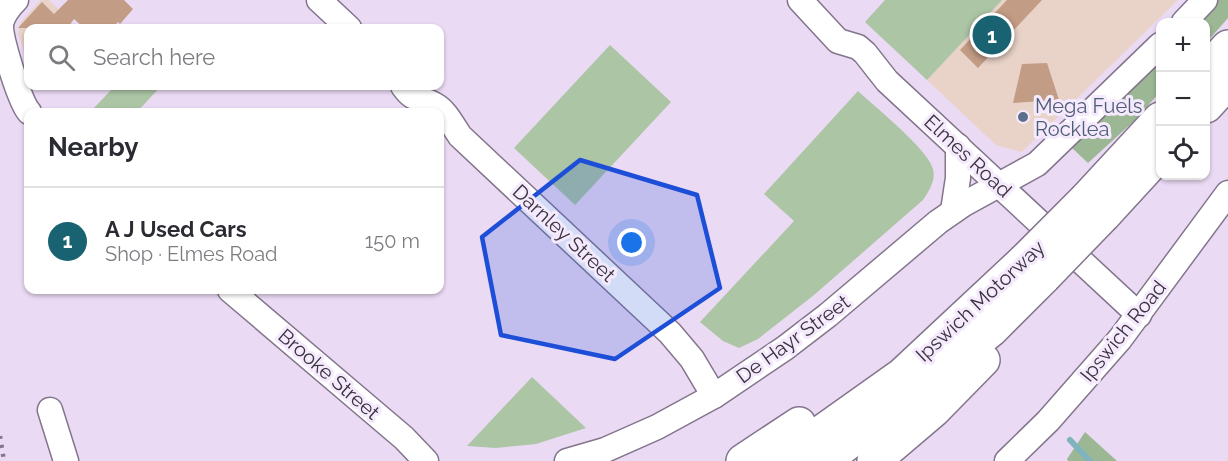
<!DOCTYPE html>
<meta charset="utf-8">
<style>
body{margin:0;font-family:Raleway,sans-serif;background:#f7f7f7;color:#2b2b33}
.controls{position:absolute;right:18px;top:18px;display:grid;overflow:hidden;border-radius:12px;box-shadow:0 2px 4px #0004}
.controls button{width:54px;height:54px;display:grid;place-items:center;padding:0;border:0;border-bottom:2px solid #e1e1e2;background:#fff;color:#2b2b33;font:30px sans-serif}
.you{position:absolute;left:632px;top:243px;width:21px;height:21px;margin:-15px;border:4px solid #fff;border-radius:50%;background:#1a73e8;box-shadow:0 0 0 9px #1a73e833}
.badge{display:grid;place-items:center;width:39px;height:39px;border-radius:50%;background:#196271;color:#fff;font-size:20px;font-weight:700}
.pin{position:absolute;translate:-50% -50%;border:3px solid #fff;box-shadow:0 2px 6px #0006}
.list{margin:0;padding:0;list-style:none}
h2{display:flex;justify-content:space-between;align-items:center;height:78px;margin:0;padding:0 24px;font-size:26px}
h2 small{font-size:20px;font-weight:400;color:#7c7c81}
.list li{display:grid;grid-template-columns:39px 1fr auto;gap:18px;align-items:center;box-sizing:border-box;height:108px;padding:0 24px;border-top:2px solid #e1e1e2}
.list b{display:block;font-size:22px;white-space:nowrap}
.list p{margin:0;font-size:20px;white-space:nowrap;color:#7c7c81}
.list em{font-size:20px;font-style:normal;color:#7c7c81}
.icon{flex:none;width:33px;height:33px;fill:none;stroke:currentColor;stroke-width:2;stroke-linecap:round;stroke-linejoin:round}
.map{position:relative;flex:none;width:1228px;height:461px;overflow:hidden}
.search{position:absolute;background:#fff;box-shadow:0 2px 4px #0004;left:24px;top:24px;width:420px;height:66px;display:flex;align-items:center;gap:15px;box-sizing:border-box;padding:0 21px;border-radius:12px;color:#7c7c81;font-size:22px}
.panel{position:absolute;background:#fff;box-shadow:0 2px 4px #0004;left:24px;top:108px;width:420px;height:186px;border-radius:12px}
.map>svg:first-child{display:block}
.commercial{fill:#e9d2c7}
.green{fill:#acc5a5}
.forest{fill:#9bb794}
.lines{fill:none;stroke-linecap:round;stroke-linejoin:round}
.stream{stroke:#7fb3bd;stroke-width:6}
.building{fill:#c39c85}
.minor-casing{stroke:#83758c;stroke-width:27}
.highway-casing{stroke:#83758c;stroke-width:36}
.minor{stroke:#fff;stroke-width:24}
.highway{stroke:#fff;stroke-width:33}
.rail{stroke:#83798a;stroke-width:4.5;stroke-dasharray:3 6;stroke-linecap:butt}
.highway-bridge-casing{stroke:#83758c;stroke-width:36;stroke-linecap:butt}
.highway-bridge{stroke:#fff;stroke-width:33}
.marked{fill:#1d4ed8;fill-opacity:0.2;stroke:#1d4ed8;stroke-width:4.5;stroke-linejoin:round}
.service-dot{fill:#5c6f8a;stroke:#f5e9fd;stroke-width:2}
.labels{text-anchor:middle;stroke-width:6;stroke-linejoin:round;paint-order:stroke}
.service-label{font-size:20px;fill:#4e5e75;stroke:#f5e9fd;text-anchor:start}
.street-label{font-size:20px;fill:#39333d;stroke:#f5e9fd}
</style>
<div class="map">
<svg width="1228" height="461" viewBox="0 0 1228 461">
<rect width="100%" height="100%" fill="#eadaf4"/>
<g class="commercial">
<path d="M41 0H49L74 25 70 28H28V65L18 33 21 22Z"/>
<path d="M1002 0H1178L1022 152 996 145 927 80Z"/>
</g>
<g class="green">
<path d="M885 0H1002L927 80 865 22Z"/>
<path d="M610 45 671 102 575 205 514 148Z"/>
<path d="M115 86H161L137 112H90Z"/>
<path d="M858 91C875 107 928 149 933 169 936 180 929 191 923 200L814 295 758 339 739 348 723 341 700 322 794 221 764 194Z"/>
<path d="M532 377 586 428 536 444 496 448 467 446Z"/>
</g>
<g class="forest">
<path d="M1218 0H1228V18L1206 43V22H1195Z"/>
<path d="M1160 57V92L1135 120 1088 163 1071 147Z"/>
<path d="M1085 432 1117 461H1068L1067 459Z"/>
</g>
<g class="lines">
<path class="stream" d="M1070 440 1090 461"/>
</g>
<g class="building">
<path d="M68 0H124L133 9 120 24 118 22 112 28H84L74 19 68 27 69 28H18L42 2 54 14Z"/>
<path d="M1007 0H1042L978 68 960 50Z"/>
<path d="M1047 63 1059 100 1013 103 1022 64Z"/>
</g>
<g class="lines">
<defs>
<g id="minor">
<path d="M16 0C9 7 3 14 1 24 0 38 20 102 29 112"/>
<path d="M319 0 349 28"/>
<path d="M800 0 838 41 858 47 865 53 887 81 1139 315"/>
<path d="M1184 22 1205 0"/>
<path d="M403 86C415 103 420 96 435 105 446 111 453 126 460 136L670 333 692 359 714 396"/>
<path d="M953 211 958 178V146"/>
<path d="M230 290 404 438 426 461"/>
<path d="M50 410 66 461"/>
<path d="M567 461 605 450 657 427 714 396 785 348 828 315 938 222 964 204 1037 164 1160 45"/>
<path d="M1007 461 1048 421 1120 339 1228 193"/>
</g>
<g id="highway">
<path d="M1206 71 1228 47"/>
<path d="M1206 106 1228 82"/>
<path d="M1086 199 1160 119"/>
<path d="M1104 215 1160 154"/>
<path d="M743 461 799 424"/>
<path d="M781 461 902 375 1024 261"/>
<path d="M824 461 905 400 991 330 1044 277"/>
<path d="M874 461 934 410 983 360"/>
</g>
</defs>
<use href="#minor" class="minor-casing"/>
<use href="#highway" class="highway-casing"/>
<use href="#minor" class="minor"/>
<use href="#highway" class="highway"/>
<path class="rail" d="M0 436 4 461"/>
<defs>
<g id="highway-bridge">
<path d="M1024 261 1086 199"/>
<path d="M1044 277 1104 215"/>
</g>
</defs>
<use href="#highway-bridge" class="highway-bridge-casing"/>
<use href="#highway-bridge" class="highway-bridge"/>
</g>
<path class="marked" d="M580 160 697 195 720 288 615 359 501 335 482 237Z"/>
<circle class="service-dot" cx="1023" cy="117" r="6"/>
<g class="labels">
<g class="service-label">
<text x="1035" y="113">Mega Fuels<tspan x="1035" dy="23">Rocklea</tspan></text>
</g>
<g class="street-label">
<text transform="translate(968 156) rotate(43)" y="7">Elmes Road</text>
<text transform="translate(564 233) rotate(43)" y="7">Darnley Street</text>
<text transform="translate(980 301) rotate(-43)" y="7">Ipswich Motorway</text>
<text transform="translate(1123 331) rotate(-51)" y="7">Ipswich Road</text>
<text transform="translate(793 339) rotate(-36)" y="7">De Hayr Street</text>
<text transform="translate(329 374) rotate(41)" y="7">Brooke Street</text>
</g>
</g>
</svg>
<div class="controls">
<button>+</button>
<button>−</button>
<button><svg class="icon" aria-label="locate" viewBox="0 0 24 24"><circle cx="12" cy="12" r="6"/><path d="M12 2v4M12 18v4M2 12h4M18 12h4"/></svg></button>
</div>
<div class="you"></div>
<div class="pin badge" style="left:992px;top:35px">1</div>
<div class="search"><svg class="icon" aria-label="search" viewBox="0 0 24 24"><circle cx="10" cy="10" r="6"/><path d="M15 15l6 6"/></svg>Search here</div>
<section class="panel">
<h2>Nearby<small></small></h2>
<ul class="list">
<li><span class="badge">1</span><div><b>A J Used Cars</b><p>Shop · Elmes Road</p></div><em>150 m</em></li>
</ul>
</section>
</div>
